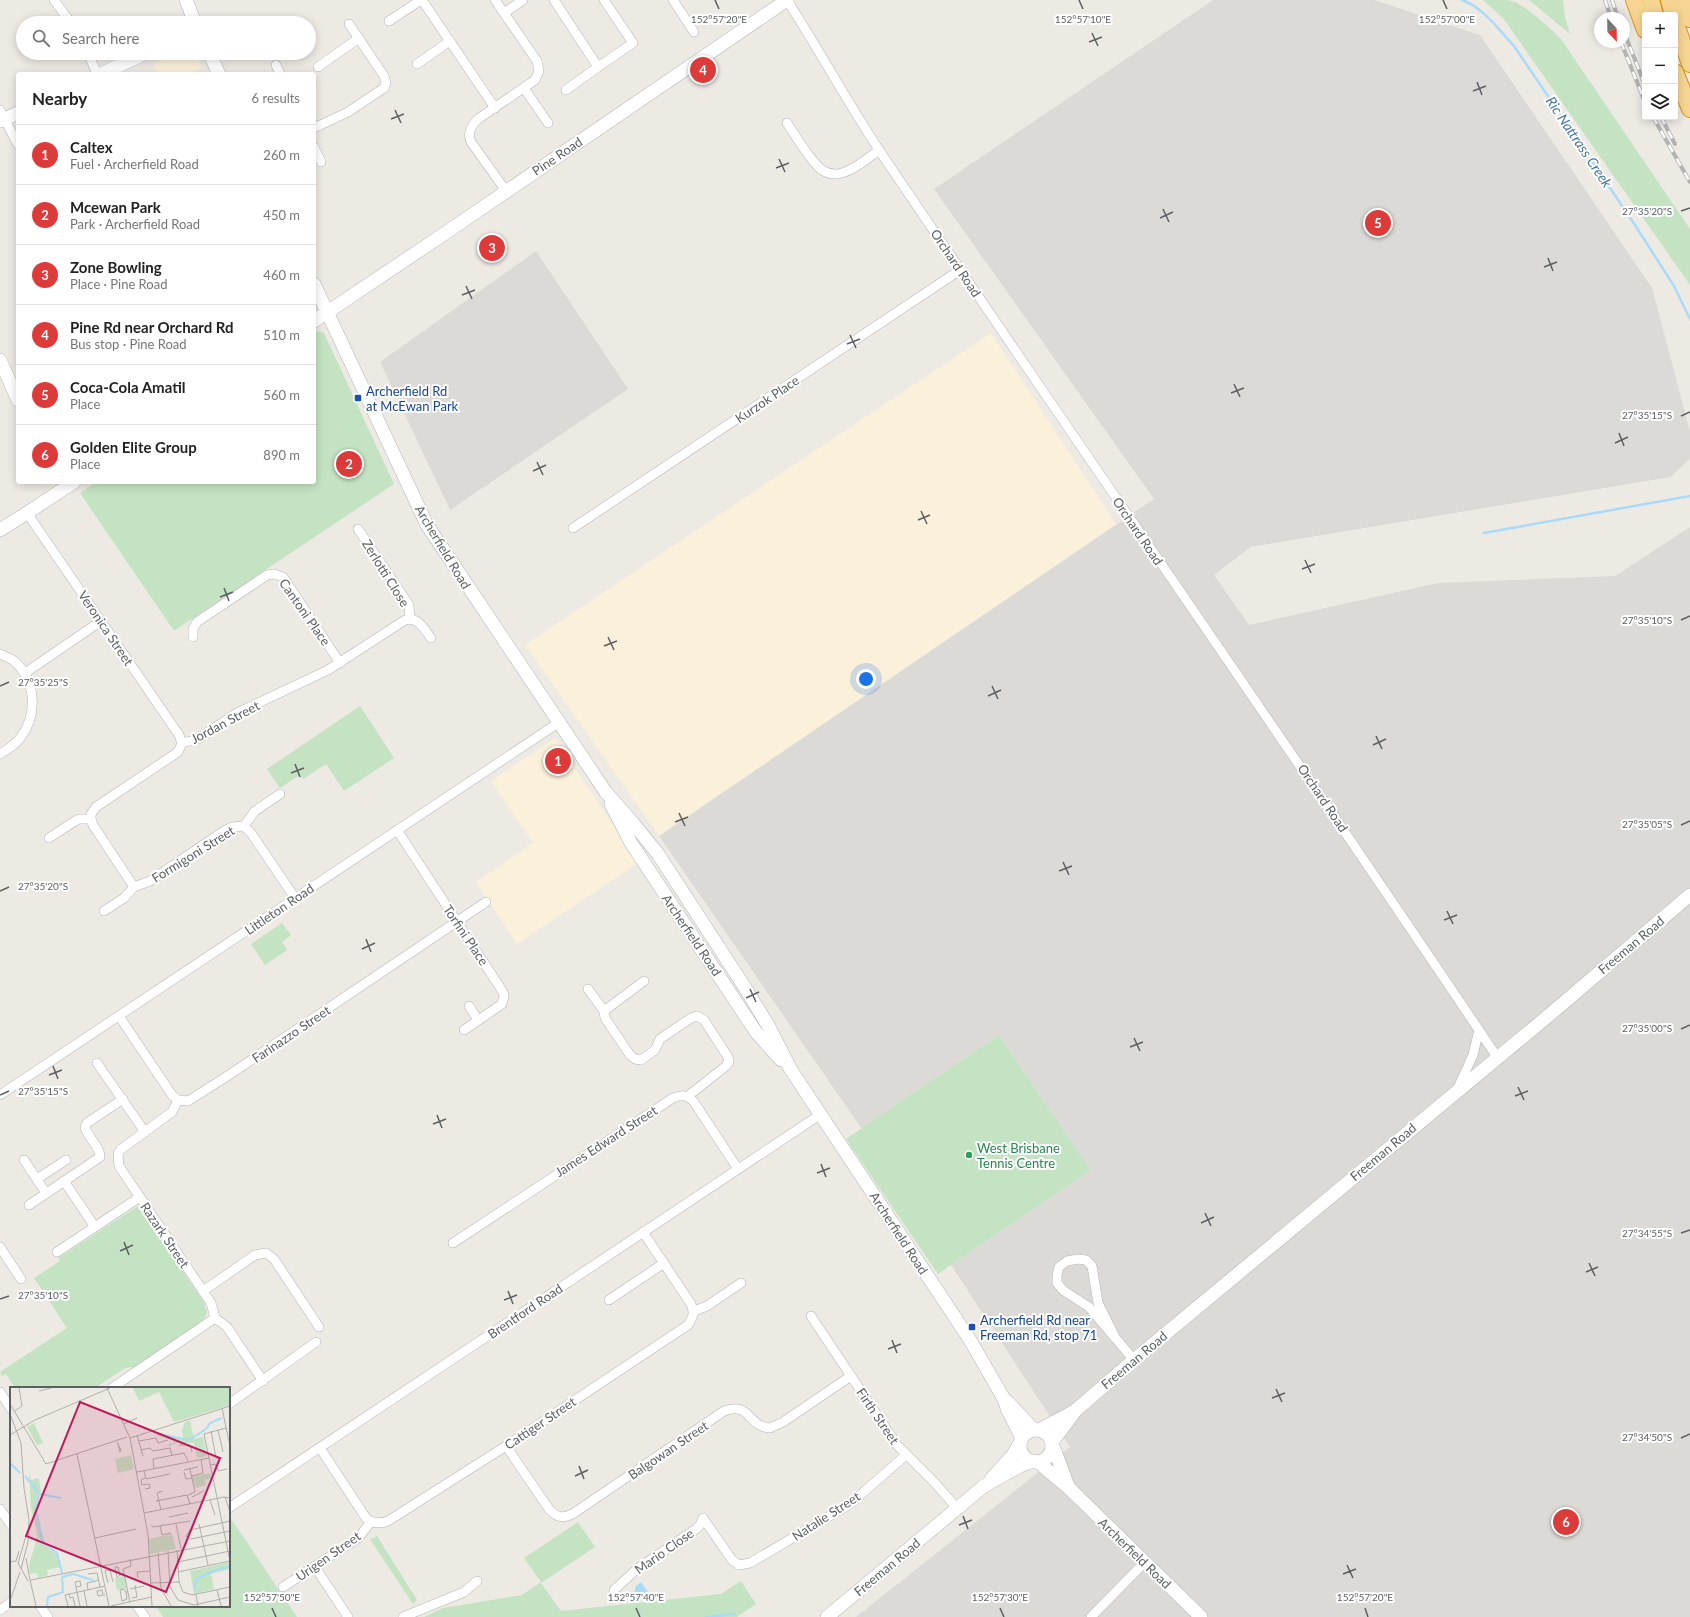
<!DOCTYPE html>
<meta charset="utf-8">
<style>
body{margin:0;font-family:Lato,sans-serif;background:#f6f6f6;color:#222}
.controls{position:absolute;right:12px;top:12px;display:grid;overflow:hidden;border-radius:4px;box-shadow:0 2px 10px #0003}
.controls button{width:36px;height:36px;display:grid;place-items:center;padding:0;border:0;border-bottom:1px solid #e0e0e0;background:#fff;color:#222;font:20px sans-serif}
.compass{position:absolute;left:1594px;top:12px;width:36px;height:36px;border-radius:50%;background:#fff;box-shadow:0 2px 10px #0003;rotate:158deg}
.you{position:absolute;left:866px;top:679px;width:14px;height:14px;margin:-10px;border:3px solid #fff;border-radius:50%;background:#1a73e8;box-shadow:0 0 0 6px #1a73e833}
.badge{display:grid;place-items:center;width:26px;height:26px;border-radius:50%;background:#dd3b3a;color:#fff;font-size:13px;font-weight:700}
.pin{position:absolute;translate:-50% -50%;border:2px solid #fff;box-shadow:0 1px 4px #0006}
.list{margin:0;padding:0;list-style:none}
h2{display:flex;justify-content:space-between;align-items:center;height:52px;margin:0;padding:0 16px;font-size:17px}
h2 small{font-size:13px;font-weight:400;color:#767676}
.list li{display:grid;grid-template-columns:26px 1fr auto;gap:12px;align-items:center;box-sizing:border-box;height:60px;padding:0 16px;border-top:1px solid #e0e0e0}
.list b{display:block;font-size:15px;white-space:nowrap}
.list p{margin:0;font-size:13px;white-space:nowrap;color:#767676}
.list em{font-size:13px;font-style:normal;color:#767676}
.icon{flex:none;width:22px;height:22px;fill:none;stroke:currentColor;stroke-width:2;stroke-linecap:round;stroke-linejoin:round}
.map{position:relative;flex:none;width:1690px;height:1617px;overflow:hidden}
.search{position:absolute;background:#fff;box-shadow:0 2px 10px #0003;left:16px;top:16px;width:300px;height:44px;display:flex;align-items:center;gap:10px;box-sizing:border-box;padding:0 14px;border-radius:22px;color:#767676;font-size:15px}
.panel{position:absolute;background:#fff;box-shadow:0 2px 10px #0003;left:16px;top:72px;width:300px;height:412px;border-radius:4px}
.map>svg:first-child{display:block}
.commercial{fill:#fbf1db}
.industrial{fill:#dcdad6}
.green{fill:#c4e3c2}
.water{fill:#a8dbf9}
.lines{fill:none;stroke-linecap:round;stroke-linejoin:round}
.stream{stroke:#a8dbf9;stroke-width:2.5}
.street-casing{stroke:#b1b4b8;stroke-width:10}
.secondary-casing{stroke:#b0b4b8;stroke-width:14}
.highway-casing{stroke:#e19110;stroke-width:18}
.street{stroke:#fff;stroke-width:9}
.secondary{stroke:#fff;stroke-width:13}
.highway{stroke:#f6d592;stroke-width:16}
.rail-casing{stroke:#b2b3b3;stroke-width:4}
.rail{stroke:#fff;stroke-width:2.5;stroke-dasharray:8;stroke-linecap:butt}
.ticks{fill:none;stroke:#5c6063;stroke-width:1.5}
.transit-dot{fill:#1a4fb4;stroke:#fff;stroke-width:1.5}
.leisure-dot{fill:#2e9e5b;stroke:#fff;stroke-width:1.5}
.labels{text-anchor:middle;stroke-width:4;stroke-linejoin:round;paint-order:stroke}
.street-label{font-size:13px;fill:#5c6063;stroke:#fff}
.transit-label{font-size:13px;fill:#164399;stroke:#fff;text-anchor:start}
.leisure-label{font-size:13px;fill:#27864d;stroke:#fff;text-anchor:start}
.water-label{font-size:14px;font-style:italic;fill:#4378a2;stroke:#fff}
.inset-river{fill:none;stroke:#a8dbf9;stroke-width:2}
.inset-road{fill:none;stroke:#afafac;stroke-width:1}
.view{fill:#c2185b;fill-opacity:0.15;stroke:#c2185b;stroke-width:2}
.inset-edge{fill:none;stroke:#5c6063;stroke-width:2}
.ticks-label{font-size:10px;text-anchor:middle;fill:#5c6063;stroke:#fff;stroke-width:4;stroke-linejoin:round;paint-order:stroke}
</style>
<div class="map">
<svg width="1690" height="1617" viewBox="0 0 1690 1617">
<rect width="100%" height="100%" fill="#edeae4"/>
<g class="commercial">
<path d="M177 53H195L202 68 189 74H158L153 64Z"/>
<path d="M991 333 1116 524 659 836 525 645Z"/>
<path d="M555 738 638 863 517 944 476 882 533 843 491 781Z"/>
</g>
<g class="industrial">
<path d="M1213 0H1374L1480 35 1652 288 1690 431V459L1670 477 1251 547 1214 575 1249 625 1438 583 1615 576 1690 527V1617H856L1070 1447 951 1265 1091 1170 999 1035 862 1129 659 836 1154 499 934 189Z"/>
<path d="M536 251 628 389 450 510 380 362Z"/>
</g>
<g class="green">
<path d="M1483 0C1491 0 1500 0 1508 0 1525 3 1548 27 1561 39L1690 229V286L1688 282 1503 18Z"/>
<path d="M1529 0H1563L1565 18 1570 34Z"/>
<path d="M318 331 324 333 394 484 174 631 80 493 96 482H314V334Z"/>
<path d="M360 706 394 758 344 791 326 764 303 779 300 775 280 788 267 769Z"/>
<path d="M282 923 291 935 282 942 287 950 265 965 251 944Z"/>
<path d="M999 1035 1091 1170 938 1274 846 1139Z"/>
<path d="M138 1206 204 1302 207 1313 202 1322 135 1367 125 1368 95 1388H15L6 1374 2 1376 0 1372 67 1328 34 1278 60 1261 58 1258Z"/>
<path d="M232 1520 297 1617H163L156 1606H229V1522Z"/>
<path d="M578 1522 595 1547 541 1583 561 1611 721 1594 741 1581 756 1604 737 1617H424L443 1608 522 1595 541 1582 524 1558Z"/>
<path d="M377 1536 417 1600 413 1604 370 1539Z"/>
</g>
<path class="water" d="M641 1582 653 1599 632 1600 636 1586Z"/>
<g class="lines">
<g class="stream">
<path d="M1462 0C1483 7 1499 30 1514 46L1635 225 1674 286 1690 319"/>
<path d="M1484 533 1690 496"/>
<path d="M706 1617 735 1614"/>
</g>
<defs>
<g id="street">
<path d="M54 0 71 23"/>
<path d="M422 0 495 108"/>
<path d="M495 0 537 61 539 71 535 80 478 119C471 126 467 133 471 142L506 191"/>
<path d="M554 0 598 67 633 43 604 0"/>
<path d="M673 0 694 32"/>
<path d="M787 0C819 50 848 103 881 153 1085 455 1294 754 1497 1057"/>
<path d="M504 13 523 0"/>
<path d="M389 21 421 0"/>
<path d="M88 53 97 74"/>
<path d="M417 64 450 41"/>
<path d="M276 65 280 74"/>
<path d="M318 67 359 38"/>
<path d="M524 88 548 123"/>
<path d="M566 90 598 67"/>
<path d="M0 110 18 145"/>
<path d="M787 123C795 135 811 162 822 170 828 174 835 175 842 173 856 169 868 158 879 150"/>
<path d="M314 128 348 112 384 88 386 83 384 76 349 24"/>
<path d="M314 147 321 162"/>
<path d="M27 513 179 735 182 743"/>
<path d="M573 528 960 270"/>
<path d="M358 529 409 605 410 619"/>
<path d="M193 637V629L197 622 267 575 274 574 283 577 340 663"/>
<path d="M0 654C4 656 10 658 14 661 36 680 38 714 21 737 16 744 7 750 0 754"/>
<path d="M25 673 101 621"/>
<path d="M91 819 93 825 134 887"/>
<path d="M244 826 251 833 295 898"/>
<path d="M397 830 503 992 504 996 502 1004 464 1030"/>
<path d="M49 838 75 821 79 819H91V814L96 807 178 752 182 743 198 739 237 713 328 670 405 620C418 616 424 629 431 638"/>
<path d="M104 911 124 898 134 887 150 881 224 831 232 827 244 826 255 811 280 794"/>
<path d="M644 981 604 1011 605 1018 630 1055 635 1059 641 1060 655 1050 660 1039 691 1018 697 1016 704 1020 728 1057 729 1062 726 1066 688 1096"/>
<path d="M588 989 604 1011"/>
<path d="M469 1006 478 1020"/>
<path d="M119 1016 172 1095 178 1100 188 1101 229 1075 486 902"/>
<path d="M97 1063 145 1132"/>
<path d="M1457 1090 1473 1055 1479 1030"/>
<path d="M0 1095 558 723"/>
<path d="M178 1100 172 1112 120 1150 118 1154 119 1166 211 1303 215 1318 227 1327 263 1381"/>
<path d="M24 1160 46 1193"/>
<path d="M37 1179 66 1160"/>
<path d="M64 1181 95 1227"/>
<path d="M29 1205 100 1157C100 1146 88 1138 85 1127L87 1123 123 1099"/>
<path d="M453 1243 673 1098C682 1094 687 1095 694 1102L738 1169"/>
<path d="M0 1247 21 1279"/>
<path d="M57 1252 140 1197"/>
<path d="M203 1291 255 1255 266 1253 274 1259 319 1327"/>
<path d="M609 1300 664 1263"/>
<path d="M694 1311 707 1306 741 1283"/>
<path d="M811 1316 897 1445 934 1482 957 1508"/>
<path d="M1114 1335 1098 1303 1092 1266 1086 1260 1078 1259 1067 1261 1059 1267 1057 1275V1283L1064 1291 1089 1307 1134 1360"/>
<path d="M112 1388 215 1318"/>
<path d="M0 1392 11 1409"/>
<path d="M229 1404 316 1342"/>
<path d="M506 1446 549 1509C557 1518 563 1519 574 1513L724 1411C750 1401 748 1427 770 1428L783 1422 851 1376"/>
<path d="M320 1448 366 1518C373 1524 380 1524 388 1521L506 1446 688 1325C693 1317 695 1313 691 1304L643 1232"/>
<path d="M229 1508 821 1114"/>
<path d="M0 1509 11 1525"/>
<path d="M315 1567 348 1617"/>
<path d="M283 1587 358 1538 371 1522"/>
<path d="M614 1590 637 1569 696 1529 700 1525 703 1518 732 1560 739 1565 750 1563 850 1504 906 1455"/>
<path d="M40 1606 48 1617"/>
<path d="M137 1606 145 1617"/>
<path d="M0 1610 11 1602"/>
<path d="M403 1617 464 1592 477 1581"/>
<path d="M1091 1617 1145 1562"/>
</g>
<g id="secondary">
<path d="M186 0 195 23"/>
<path d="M209 53 219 74"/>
<path d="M101 74 146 53"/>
<path d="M0 121 18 113"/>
<path d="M314 284 427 525 605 791 633 823 658 854 744 986 769 1027 791 1070 970 1340 1004 1399 1007 1408 1022 1438"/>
<path d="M314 321 438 238 787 0"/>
<path d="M0 360 18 400"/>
<path d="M0 530 27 513 74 482"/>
<path d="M611 804 631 843 756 1032 781 1060"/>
<path d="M1008 1402 1034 1430"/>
<circle cx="1036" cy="1446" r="16"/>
<path d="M1039 1430 1073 1412"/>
<path d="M1052 1442 1076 1410 1134 1360 1548 1016 1690 895"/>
<path d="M1053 1446 1068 1486"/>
<path d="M1038 1462 1070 1489 1201 1617"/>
<path d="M992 1478 1013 1455 1020 1443"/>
<path d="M827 1617 984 1486 1020 1466 1033 1461"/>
</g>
<g id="highway">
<path d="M1634 0 1645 30"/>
<path d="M1651 0 1655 15"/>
<path d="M1669 0 1673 15"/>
<path d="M1685 0 1690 19"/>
<path d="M1675 21 1690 64"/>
<path d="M1675 72 1690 109"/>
</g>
</defs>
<use href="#street" class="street-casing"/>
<use href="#secondary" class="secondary-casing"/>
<use href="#highway" class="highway-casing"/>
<use href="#street" class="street"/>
<use href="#secondary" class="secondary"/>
<use href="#highway" class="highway"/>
<defs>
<g id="rail">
<path d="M1605 0 1611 18"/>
<path d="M1612 0 1618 18"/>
<path d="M1624 32 1645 85"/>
<path d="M1621 42 1645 102"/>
<path d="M1653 117 1690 182"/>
<path d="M1661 117 1675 144"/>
</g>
</defs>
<use href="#rail" class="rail-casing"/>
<use href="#rail" class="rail"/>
</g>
<path class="ticks" d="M715 0 719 9M1079 0 1083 9M1443 0 1447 9M1092 33 1098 46M1089 42 1102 37M1477 82 1482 95M1473 91 1486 86M395 110 401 123M391 119 404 114M779 159 785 172M776 168 789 163M1163 209 1169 222M1681 211 1690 208M1160 218 1173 212M1548 258 1553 271M1544 267 1557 262M466 286 472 299M462 295 475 290M850 335 856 348M847 344 860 339M1234 384 1240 397M1231 393 1244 388M1681 416 1690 412M1619 433 1624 446M1615 443 1628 437M537 462 543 475M533 471 546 465M921 511 927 524M918 520 930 515M1305 560 1311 573M1302 569 1315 564M224 588 229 601M220 597 233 592M1681 620 1690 616M608 637 614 650M604 646 617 641M0 686 9 682M992 686 998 699M988 696 1001 690M1376 736 1382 749M1373 745 1386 739M295 764 300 777M291 773 304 768M679 813 685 826M675 822 688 817M1681 825 1690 821M1063 862 1069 875M1059 871 1072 866M0 891 9 887M1447 911 1453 924M1444 920 1457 915M366 939 371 952M362 949 375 943M750 989 756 1002M746 998 759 992M1681 1029 1690 1025M1134 1038 1140 1051M1130 1047 1143 1042M53 1066 58 1079M49 1075 62 1070M1518 1087 1524 1100M0 1095 9 1091M1515 1096 1528 1091M437 1115 442 1128M433 1124 446 1119M821 1164 826 1177M817 1173 830 1168M1205 1213 1211 1226M1201 1223 1214 1217M1681 1233 1690 1230M124 1242 129 1255M120 1251 133 1245M1589 1263 1595 1276M1586 1272 1598 1267M508 1291 513 1304M0 1299 9 1296M504 1300 517 1295M892 1340 897 1353M888 1349 901 1344M1276 1389 1282 1402M1272 1398 1285 1393M1681 1438 1690 1434M579 1466 584 1479M575 1476 588 1470M963 1516 968 1529M959 1525 972 1520M1347 1565 1353 1578M1343 1574 1356 1569M272 1608 276 1617M636 1608 640 1617M1000 1608 1004 1617M1365 1608 1368 1617"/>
<g class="transit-dot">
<rect x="354" y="394" width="8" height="8" rx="2"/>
<rect x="968" y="1323" width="8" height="8" rx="2"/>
</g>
<circle class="leisure-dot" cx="969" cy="1155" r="4"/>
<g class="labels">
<g class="street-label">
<text transform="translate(557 156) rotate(-34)" y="5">Pine Road</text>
<text transform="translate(956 263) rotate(56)" y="5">Orchard Road</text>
<text transform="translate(767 399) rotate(-34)" y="5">Kurzok Place</text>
<text transform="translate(1138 531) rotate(56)" y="5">Orchard Road</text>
<text transform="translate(443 547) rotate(59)" y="5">Archerfield Road</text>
<text transform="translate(386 573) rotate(58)" y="5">Zerlotti Close</text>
<text transform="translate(305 612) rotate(55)" y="5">Cantoni Place</text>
<text transform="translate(106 628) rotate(56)" y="5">Veronica Street</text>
<text transform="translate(225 722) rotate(-28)" y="5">Jordan Street</text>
<text transform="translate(1323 798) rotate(56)" y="5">Orchard Road</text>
<text transform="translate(193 854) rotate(-32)" y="5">Formigoni Street</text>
<text transform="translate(279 909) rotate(-34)" y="5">Littleton Road</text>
<text transform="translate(466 935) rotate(56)" y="5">Torfini Place</text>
<text transform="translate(692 935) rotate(56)" y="5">Archerfield Road</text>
<text transform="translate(1631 945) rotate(-40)" y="5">Freeman Road</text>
<text transform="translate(291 1034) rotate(-34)" y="5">Farinazzo Street</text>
<text transform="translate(606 1141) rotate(-33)" y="5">James Edward Street</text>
<text transform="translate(1383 1152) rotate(-40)" y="5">Freeman Road</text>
<text transform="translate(899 1233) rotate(57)" y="5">Archerfield Road</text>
<text transform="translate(165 1235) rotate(56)" y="5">Razark Street</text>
<text transform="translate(525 1311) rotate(-34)" y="5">Brentford Road</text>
<text transform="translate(1134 1360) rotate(-40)" y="5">Freeman Road</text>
<text transform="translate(878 1416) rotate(56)" y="5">Firth Street</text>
<text transform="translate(540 1423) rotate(-34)" y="5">Cattiger Street</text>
<text transform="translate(668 1450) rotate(-34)" y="5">Balgowan Street</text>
<text transform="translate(826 1516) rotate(-33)" y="5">Natalie Street</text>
<text transform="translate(664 1551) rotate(-35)" y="5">Mario Close</text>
<text transform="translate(1135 1553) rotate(44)" y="5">Archerfield Road</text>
<text transform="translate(328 1556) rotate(-35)" y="5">Urigen Street</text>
<text transform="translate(887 1567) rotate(-40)" y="5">Freeman Road</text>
</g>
<g class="transit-label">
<text x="366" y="396">Archerfield Rd<tspan x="366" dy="15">at McEwan Park</tspan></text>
<text x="980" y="1325">Archerfield Rd near<tspan x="980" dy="15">Freeman Rd, stop 71</tspan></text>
</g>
<g class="leisure-label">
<text x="977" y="1153">West Brisbane<tspan x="977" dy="15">Tennis Centre</tspan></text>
</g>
<g class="water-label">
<text transform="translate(1579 142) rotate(56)" y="5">Ric Nattrass Creek</text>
</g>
</g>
<g transform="translate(10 1387)">
<rect width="220" height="220" fill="#edeae4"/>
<path d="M123 1H220V18L164 35 149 5 129 14ZM180 33 184 52 193 50 197 69 187 71 184 56H166L159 60 158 57 164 56 163 53 147 49V47L151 46 173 53 172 43 175 35ZM24 36 33 56 27 58 17 40ZM121 68 124 82 108 86 105 72ZM19 84 21 93 29 91 31 105 28 106 25 125 33 156 28 150 21 121ZM200 86 202 91 195 93 196 98 185 101 182 89ZM162 147 166 162 140 167 139 152ZM27 150 30 155 46 167 50 180 37 183 38 188 28 191 27 186 20 187 19 179ZM220 175V182L201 187 204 202 184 207 180 184ZM114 189 116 201 107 203 105 191Z" fill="#c4e3c2"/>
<path class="inset-river" d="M149 47 179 53 196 42 200 36 212 31M0 76 10 86M15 89 29 106 26 123 32 151 34 156 47 166 52 186M30 107 51 111M52 190 63 187 83 193M185 203 186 192 203 184 220 179M37 219 38 210 53 205 52 190"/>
<path class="inset-road" d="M97 1 120 51 138 147 142 219M29 4 41 1M0 17 36 77 117 50M212 21 220 59M5 24 12 19 9 1M0 27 11 56 14 101 19 133 18 155 11 182M114 37 127 31M216 41 194 47 220 174M208 43 213 65M201 44 206 71H213M0 48 25 33 100 1M127 48 133 69M120 51 220 19M129 54 146 51 148 56 158 53M107 55 111 63 110 65 108 57M169 58H180L182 65M131 63 140 61 143 64 160 61 162 68M67 67 99 219M200 78 205 77 208 84 217 82M144 82 143 72 174 66 178 74M174 83 188 80M134 84 136 92 160 87M127 85 199 71M174 85 176 92 182 91M182 89 193 86 191 72M135 102 140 101 139 97 132 98 131 93 135 91M178 108 185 105 180 82M182 110 194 104M215 110 220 125M200 113 205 128M146 114 177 108 180 117M151 123 147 106 152 104M134 126 214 110 220 111M159 130 178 126M166 137 171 162M189 137 198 178M141 138 143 140 180 134M150 139 152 148 161 146M16 149 8 176 18 194M176 149 180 143 220 134M176 149 181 152 220 144M85 151 126 142M167 163 169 195 173 205 182 208 220 200M158 164 160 200 168 213 184 218 220 210M148 166 151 201 161 219M16 171 20 193M120 172 121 179 113 182 120 215M0 175 6 174 9 164M168 175 220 164M168 185 220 174M78 187 87 186 90 200M110 188 107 190 105 180H108L110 188 114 187M128 191 127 185 140 184M20 193 26 219M21 193 220 154M98 196 95 184 100 183 103 195M140 196 169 195M66 200 71 199 70 194 65 195 67 205 70 219M120 202 134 199M78 203 77 196 89 193M207 203 211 219M74 204 77 219M116 205 117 212 112 214 110 203 114 202 116 205H118M59 207 60 211 63 210 65 219M186 207 188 219M93 208 92 203 87 204 88 209 93 208H95M122 211 127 210 125 198M0 214 10 185M58 219 55 208 95 199M101 219 141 210"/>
<path class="view" d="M70 15 210 71 156 205 16 149Z"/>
<rect width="220" height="220" class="inset-edge"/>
</g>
<g class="ticks-label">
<text x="719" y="23">152°57'20"E</text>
<text x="1083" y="23">152°57'10"E</text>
<text x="1447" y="23">152°57'00"E</text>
<text x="1647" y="215">27°35'20"S</text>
<text x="1647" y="419">27°35'15"S</text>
<text x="1647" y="624">27°35'10"S</text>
<text x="43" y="686">27°35'25"S</text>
<text x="1647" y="828">27°35'05"S</text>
<text x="43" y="890">27°35'20"S</text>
<text x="1647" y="1032">27°35'00"S</text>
<text x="43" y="1095">27°35'15"S</text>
<text x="1647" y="1237">27°34'55"S</text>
<text x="43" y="1299">27°35'10"S</text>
<text x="1647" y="1441">27°34'50"S</text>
<text x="272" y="1601">152°57'50"E</text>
<text x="636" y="1601">152°57'40"E</text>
<text x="1000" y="1601">152°57'30"E</text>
<text x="1365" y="1601">152°57'20"E</text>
</g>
</svg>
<div class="controls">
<button>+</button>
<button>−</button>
<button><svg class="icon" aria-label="layers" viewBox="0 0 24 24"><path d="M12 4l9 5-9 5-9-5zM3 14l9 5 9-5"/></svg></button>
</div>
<svg class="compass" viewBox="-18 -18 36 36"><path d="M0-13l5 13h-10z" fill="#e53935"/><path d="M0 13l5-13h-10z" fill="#767676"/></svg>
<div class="you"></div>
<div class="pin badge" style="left:558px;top:761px">1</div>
<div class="pin badge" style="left:349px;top:464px">2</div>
<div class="pin badge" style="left:492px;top:248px">3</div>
<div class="pin badge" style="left:703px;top:70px">4</div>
<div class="pin badge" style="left:1378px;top:223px">5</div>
<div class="pin badge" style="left:1566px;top:1522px">6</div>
<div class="search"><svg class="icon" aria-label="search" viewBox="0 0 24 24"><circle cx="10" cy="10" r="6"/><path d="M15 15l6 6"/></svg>Search here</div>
<section class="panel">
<h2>Nearby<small>6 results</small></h2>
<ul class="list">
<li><span class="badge">1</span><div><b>Caltex</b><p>Fuel · Archerfield Road</p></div><em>260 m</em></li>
<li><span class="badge">2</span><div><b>Mcewan Park</b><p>Park · Archerfield Road</p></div><em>450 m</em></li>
<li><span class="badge">3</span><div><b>Zone Bowling</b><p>Place · Pine Road</p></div><em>460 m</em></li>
<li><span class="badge">4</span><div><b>Pine Rd near Orchard Rd</b><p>Bus stop · Pine Road</p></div><em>510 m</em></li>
<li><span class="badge">5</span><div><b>Coca-Cola Amatil</b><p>Place</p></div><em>560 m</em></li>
<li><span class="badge">6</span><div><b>Golden Elite Group</b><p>Place</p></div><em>890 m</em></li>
</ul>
</section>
</div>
